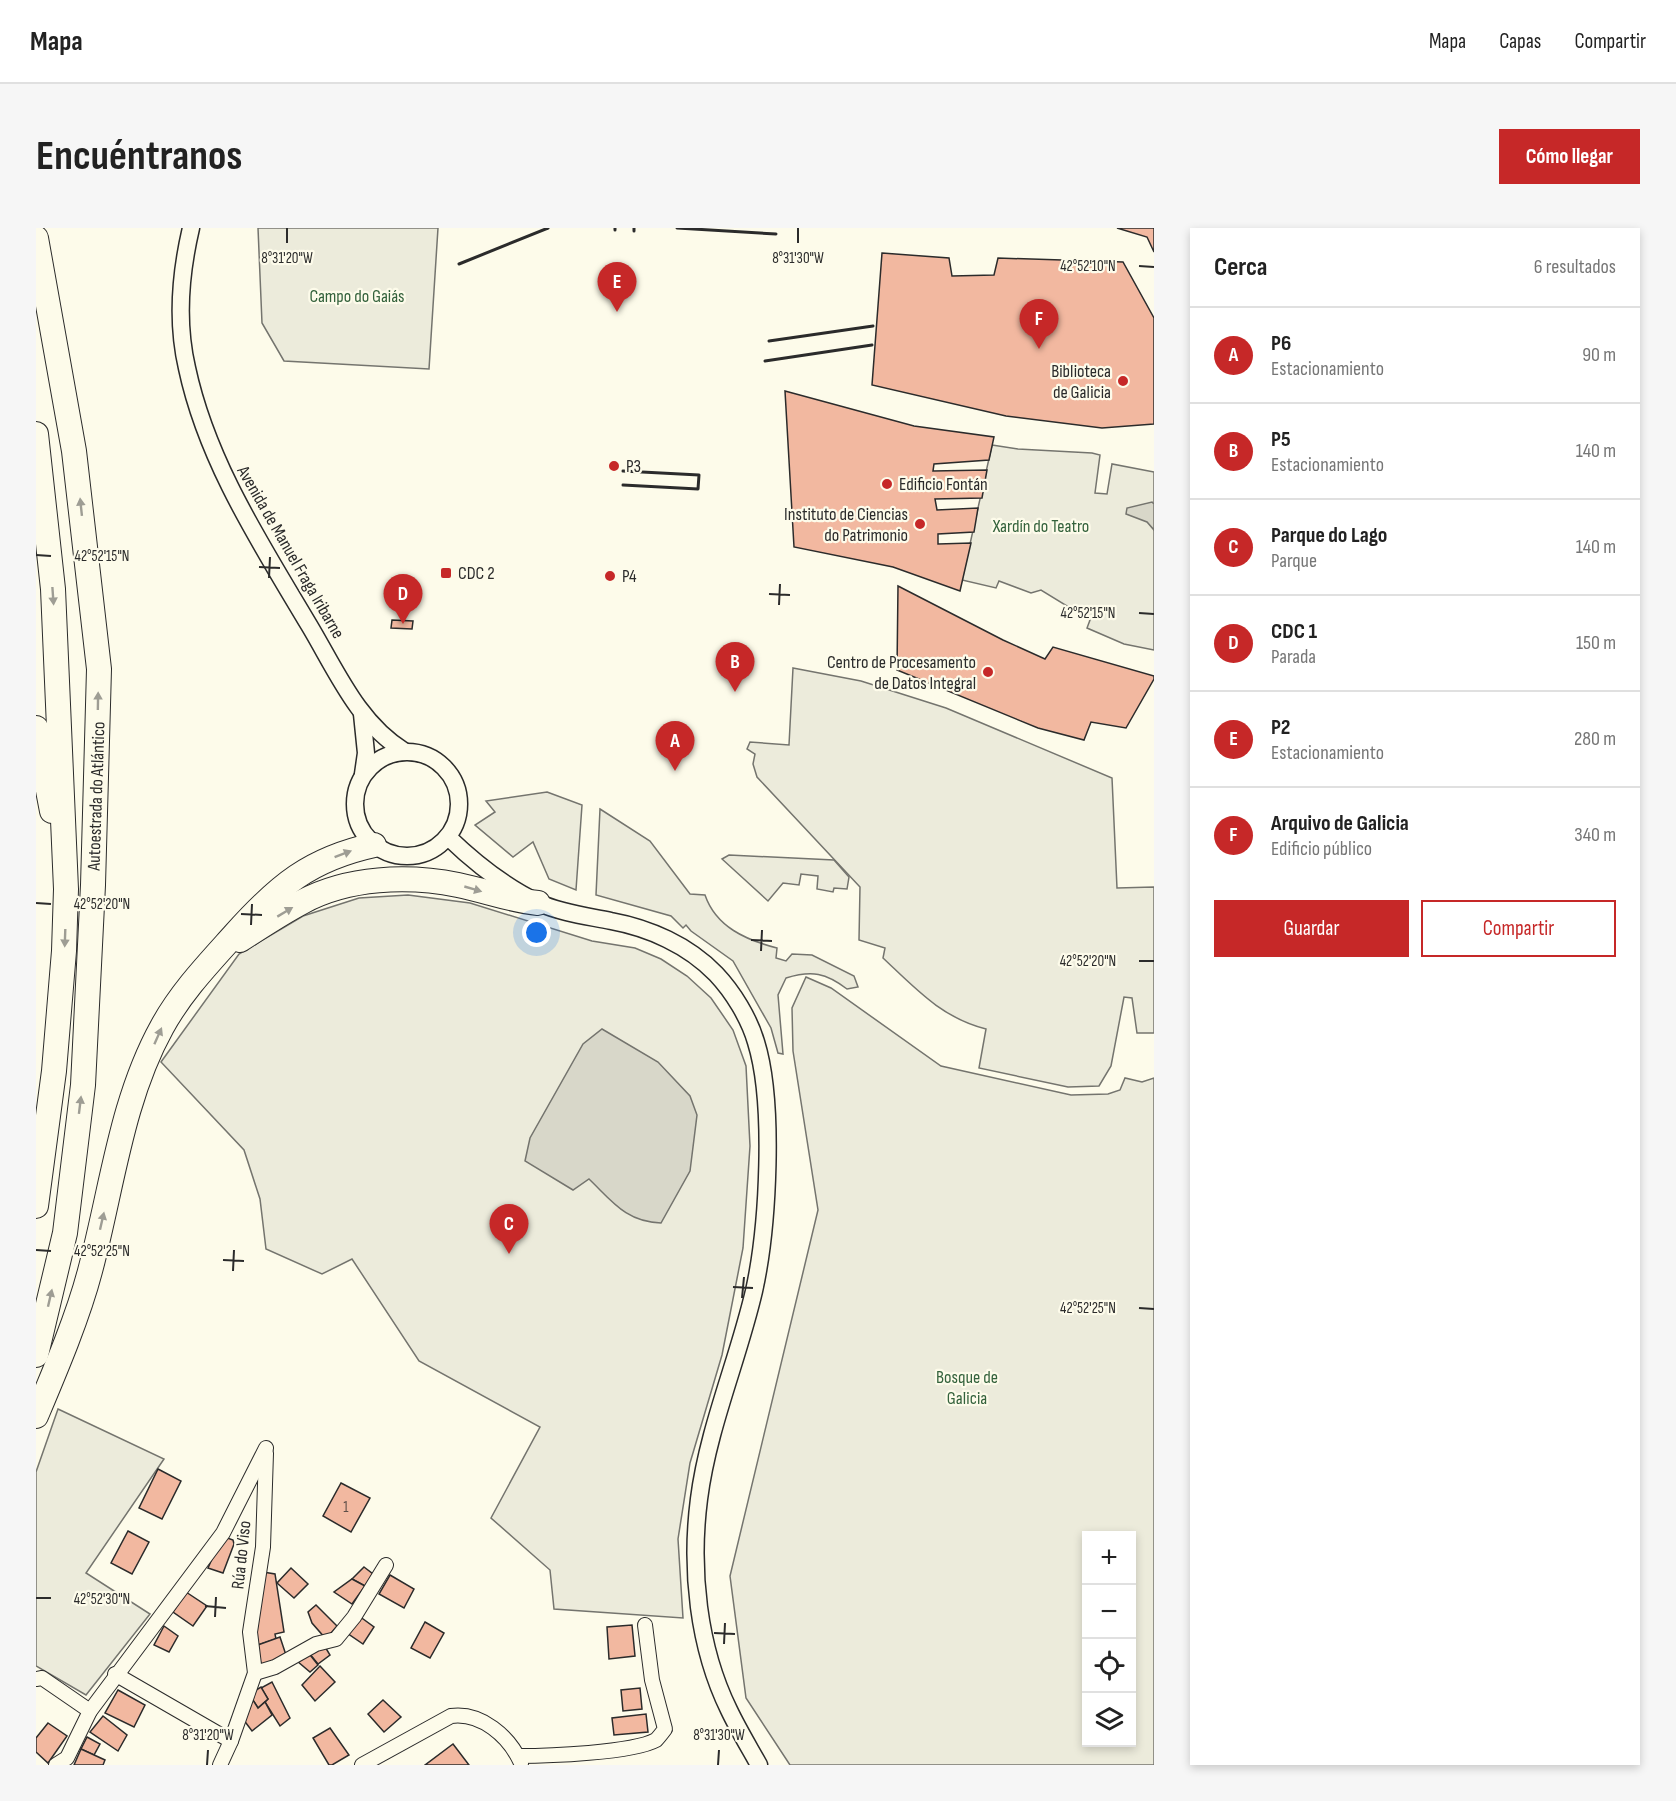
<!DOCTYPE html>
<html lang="es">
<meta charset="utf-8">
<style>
body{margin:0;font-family:"Sofia Sans Condensed",sans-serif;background:#f6f6f6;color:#222}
.controls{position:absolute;right:18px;bottom:18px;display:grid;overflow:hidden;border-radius:0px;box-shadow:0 3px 9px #0003}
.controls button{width:54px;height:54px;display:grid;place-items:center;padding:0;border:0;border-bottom:2px solid #e0e0e0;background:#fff;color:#222;font:30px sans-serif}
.you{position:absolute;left:501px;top:705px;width:21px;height:21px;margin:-15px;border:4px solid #fff;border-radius:50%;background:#1a73e8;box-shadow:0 0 0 9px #1a73e833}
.badge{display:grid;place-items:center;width:39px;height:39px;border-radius:50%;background:#c62828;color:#fff;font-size:20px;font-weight:700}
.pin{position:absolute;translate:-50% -50px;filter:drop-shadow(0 2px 3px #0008)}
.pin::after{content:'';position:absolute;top:32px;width:21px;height:18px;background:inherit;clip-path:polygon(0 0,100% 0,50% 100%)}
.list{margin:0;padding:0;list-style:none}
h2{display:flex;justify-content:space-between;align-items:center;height:78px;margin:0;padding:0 24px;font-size:26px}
h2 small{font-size:20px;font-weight:400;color:#767676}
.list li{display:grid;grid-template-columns:39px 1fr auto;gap:18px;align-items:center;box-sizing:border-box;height:96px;padding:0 24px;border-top:2px solid #e0e0e0}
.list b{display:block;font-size:22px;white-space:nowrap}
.list p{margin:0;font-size:20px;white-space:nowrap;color:#767676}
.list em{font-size:20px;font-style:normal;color:#767676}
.actions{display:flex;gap:12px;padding:18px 24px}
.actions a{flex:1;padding:14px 0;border:2px solid #c62828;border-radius:0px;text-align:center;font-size:21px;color:#c62828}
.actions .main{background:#c62828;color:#fff}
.icon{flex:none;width:33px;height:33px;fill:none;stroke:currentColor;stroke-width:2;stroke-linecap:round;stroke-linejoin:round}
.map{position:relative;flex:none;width:1118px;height:1537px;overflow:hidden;border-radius:0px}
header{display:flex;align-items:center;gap:36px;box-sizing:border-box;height:84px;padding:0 30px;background:#fff;border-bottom:2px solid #e0e0e0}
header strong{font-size:28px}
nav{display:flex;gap:33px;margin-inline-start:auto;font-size:21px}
.intro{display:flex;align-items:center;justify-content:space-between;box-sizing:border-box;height:144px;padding:0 36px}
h1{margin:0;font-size:42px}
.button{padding:15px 27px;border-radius:0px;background:#c62828;color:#fff;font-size:21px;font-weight:700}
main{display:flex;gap:36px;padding:0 36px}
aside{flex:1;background:#fff;border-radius:0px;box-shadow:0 3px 9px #0003}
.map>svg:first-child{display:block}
.green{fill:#ecebdb;stroke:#74746e;stroke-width:1.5;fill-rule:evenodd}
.water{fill:#d8d7c9;stroke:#74746e;stroke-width:1.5}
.building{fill:#f2b8a0;stroke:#2b2b2b;stroke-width:1.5}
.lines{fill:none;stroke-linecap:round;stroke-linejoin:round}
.minor-casing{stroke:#2b2b2b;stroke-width:16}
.tertiary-casing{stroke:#2b2b2b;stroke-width:19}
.motorway-casing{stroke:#2b2b2b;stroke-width:26}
.minor{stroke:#fdfbea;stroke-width:14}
.tertiary{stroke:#fdfbea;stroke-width:16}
.motorway{stroke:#fdfbea;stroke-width:24}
.wall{stroke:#2b2b2b;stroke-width:3}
.oneway{fill:#9e9d94}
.ticks{fill:none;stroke:#2b2b2b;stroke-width:2}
.poi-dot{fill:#c62828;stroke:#fdfbea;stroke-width:2}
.labels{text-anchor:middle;stroke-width:4.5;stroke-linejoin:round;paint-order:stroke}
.number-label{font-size:15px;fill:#5d4e48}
.park-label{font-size:18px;fill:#34623c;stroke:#fdfbea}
.poi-label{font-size:18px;fill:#2b2b2b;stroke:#fdfbea;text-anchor:start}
.street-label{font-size:18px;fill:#2b2b2b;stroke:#fdfbea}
.ticks-label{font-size:15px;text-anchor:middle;fill:#2b2b2b;stroke:#fdfbea;stroke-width:4.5;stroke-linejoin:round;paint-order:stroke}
</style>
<header>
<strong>Mapa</strong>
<nav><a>Mapa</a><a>Capas</a><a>Compartir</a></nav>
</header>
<div class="intro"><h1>Encuéntranos</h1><a class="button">Cómo llegar</a></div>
<main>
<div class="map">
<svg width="1118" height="1537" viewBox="0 0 1118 1537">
<rect width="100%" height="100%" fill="#fdfbea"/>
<g class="green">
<path d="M222 0H402L393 141 248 133 226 95Z"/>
<path d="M956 217 982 221 1056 225 1064 227 1059 265 1071 266 1076 236 1118 244V422L1088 416 1051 400 1054 392 1005 362 995 365 963 353 960 360 926 352Z"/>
<path d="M757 440 825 453 910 480 1076 550 1081 660 1118 659V805H1101L1096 770 1088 769 1075 838 1063 858 1032 859 943 840 950 801C906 790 880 761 847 730L849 720 823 712 824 659 721 549 717 536 719 526 711 521 714 514 753 517Z"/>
<path d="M511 564 546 577 540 662 513 651 497 614 477 629 439 597 459 584 450 573Z"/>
<path d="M564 581 614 613 654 666 669 667C680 699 710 712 741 720L740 730 750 733 756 726 776 727 818 748 822 759 811 761C790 745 776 742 750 750L742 767 747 826 742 825 735 800 697 733 655 703 650 697 647 700 635 688 560 667Z"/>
<path d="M693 627 798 632 813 649 811 661 798 660 797 664 781 661 782 648 765 646 763 657 747 655 732 673 686 631Z"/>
<path d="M372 667 434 675 556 713 599 720 625 731 651 748 675 770 697 802 710 838 714 918 707 1020 686 1127 654 1235 642 1311 647 1390 518 1381 514 1342 455 1290 504 1199 383 1133 316 1031 286 1046 230 1021 224 971 208 922 125 834 203 726 267 688 323 670Z"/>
<path d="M770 749 795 760 905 838 1035 867 1072 866 1084 862 1089 850 1106 854 1118 850V1537H754L710 1470 694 1348 782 982 757 823 756 780ZM1050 1308H1096V1514H1050Z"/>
<path d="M22 1181 128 1231 50 1345 114 1386 50 1467 0 1438V1244Z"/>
</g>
<g class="water">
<path d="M1116 274 1118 276V302L1111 294 1090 286 1091 280Z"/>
<path d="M566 801 622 834 654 868 661 887 654 943 625 995C590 994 576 973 553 951L537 962 489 933 494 910 547 816Z"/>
</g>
<g class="building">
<path d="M1081 0H1118V24L1111 9Z"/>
<path d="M846 25 913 30 916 48 958 47 962 30 1087 34 1118 90V196L1066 200 970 188 836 157Z"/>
<path d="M749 163 878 198 958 209 953 232 898 236 897 243 951 242 946 270 899 271 901 282 942 280 938 304 902 306V316L935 315 924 363 857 339 758 319Z"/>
<path d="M862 358 967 412 1009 431 1017 419 1118 448V451L1090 500 1055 494 1048 512 1002 500 861 442Z"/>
<path d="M356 392 377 393 376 401 355 400Z"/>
<path d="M122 1241 145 1253 126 1291 103 1280Z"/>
<path d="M305 1255 334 1270 315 1304 287 1288Z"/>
<path d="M92 1303 113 1314 96 1346 75 1335Z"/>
<path d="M186 1308 197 1312 198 1316 187 1345 172 1340Z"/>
<path d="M328 1339 337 1346 329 1358 316 1351Z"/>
<path d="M255 1340 272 1356 258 1370 241 1355Z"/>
<path d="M227 1344 239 1346 248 1404 239 1406 240 1411 219 1418Z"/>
<path d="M354 1347 378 1361 368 1380 343 1366Z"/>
<path d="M316 1351 329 1358 316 1376 298 1364Z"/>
<path d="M150 1364 171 1378 157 1398 137 1384Z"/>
<path d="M280 1377 301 1398 290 1411 276 1395 272 1384Z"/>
<path d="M323 1388 338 1399 327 1416 311 1405Z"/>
<path d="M389 1394 408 1405 394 1430 375 1420Z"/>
<path d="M596 1397 599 1428 573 1431 571 1399Z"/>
<path d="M128 1398 142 1408 133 1424 118 1417Z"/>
<path d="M244 1409 251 1430 226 1438 219 1418Z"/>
<path d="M288 1417 294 1427 282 1436 273 1425Z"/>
<path d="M271 1423 282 1437 274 1444 261 1433Z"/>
<path d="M284 1438 299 1454 279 1473 266 1457Z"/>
<path d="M236 1454 254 1490 244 1498 229 1474 232 1471 225 1460Z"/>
<path d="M225 1459 232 1471 222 1480 215 1469 217 1464Z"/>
<path d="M604 1460 606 1481 587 1483 585 1462Z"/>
<path d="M82 1462 109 1477 98 1499 69 1485Z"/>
<path d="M215 1469 222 1480 229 1474 236 1487 216 1503 207 1491Z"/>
<path d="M347 1472 365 1489 348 1504 332 1486Z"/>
<path d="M610 1486 612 1504 578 1507 576 1490Z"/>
<path d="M67 1488 91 1507 82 1523 54 1504Z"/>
<path d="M12 1495 31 1508 12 1535 0 1524V1510Z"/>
<path d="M294 1500 313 1527 296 1537H293L277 1510Z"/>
<path d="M51 1509 64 1516 58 1527 45 1521Z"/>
<path d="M417 1516 433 1537H389Z"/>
<path d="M45 1521 69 1532 67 1537H38Z"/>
</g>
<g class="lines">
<defs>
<g id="minor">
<path d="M219 1445 239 1439 280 1416 300 1411 318 1389 350 1337"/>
<path d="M79 1446 195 1513"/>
<path d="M0 1451 6 1450 54 1483"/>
<path d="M482 1528C511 1528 596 1525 620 1512 623 1509 626 1505 629 1501L616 1452 609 1397"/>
<path d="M20 1537 31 1530 54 1483 187 1305 230 1220"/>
<path d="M184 1537 195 1513 219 1445 214 1404 227 1319 230 1225"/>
<path d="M326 1537 415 1488C445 1484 473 1508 485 1535"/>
</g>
<g id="tertiary">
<path d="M155 0C144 47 140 93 151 140 171 234 225 316 273 397 300 442 322 495 368 523"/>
<path d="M326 486 330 525 327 546"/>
<circle cx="371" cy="576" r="52"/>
<path d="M412 609C439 635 469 659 503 675 526 685 551 688 575 693 613 700 652 717 680 746 697 764 713 790 720 814 739 875 732 1000 718 1063 702 1132 672 1200 663 1271 654 1341 662 1419 693 1482 702 1501 713 1519 723 1537"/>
</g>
<g id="motorway">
<path d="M0 10 38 223 63 441 57 657 47 857 29 1005 0 1127"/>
<path d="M0 206 17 361 30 661 28 723 18 843 0 978"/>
<path d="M0 500 16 583"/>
<path d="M204 712C224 699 245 685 266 674 312 649 372 647 422 657 451 663 473 672 502 675"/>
<path d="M0 1188C19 1143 42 1089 54 1043 76 961 85 873 126 799 145 764 173 735 199 706 242 658 274 631 338 617"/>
</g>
</defs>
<use href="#minor" class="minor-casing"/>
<use href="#tertiary" class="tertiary-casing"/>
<use href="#motorway" class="motorway-casing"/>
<use href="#minor" class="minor"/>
<use href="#tertiary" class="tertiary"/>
<use href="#motorway" class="motorway"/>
<g class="wall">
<path d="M641 0 740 6"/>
<path d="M579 2V0"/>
<path d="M598 3V0"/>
<path d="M423 36 512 0"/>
<path d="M733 113 837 98"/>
<path d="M729 133 836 117"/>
<path d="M587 257 662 261 663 247 587 243"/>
</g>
</g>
<defs><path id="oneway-solid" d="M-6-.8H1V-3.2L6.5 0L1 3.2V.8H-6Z" transform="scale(1.5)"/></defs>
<g class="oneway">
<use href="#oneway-solid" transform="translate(45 279) rotate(-96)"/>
<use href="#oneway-solid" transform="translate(17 368) rotate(86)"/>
<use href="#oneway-solid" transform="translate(62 473) rotate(-89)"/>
<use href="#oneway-solid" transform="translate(307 626) rotate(-21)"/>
<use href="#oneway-solid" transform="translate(437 661) rotate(16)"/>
<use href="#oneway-solid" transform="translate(249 684) rotate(-31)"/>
<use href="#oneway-solid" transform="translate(29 710) rotate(92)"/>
<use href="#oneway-solid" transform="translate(122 808) rotate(-66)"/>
<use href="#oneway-solid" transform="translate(44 877) rotate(-83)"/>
<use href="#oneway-solid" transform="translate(66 993) rotate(-77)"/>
<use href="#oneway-solid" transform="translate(14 1070) rotate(-77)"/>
</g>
<path class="ticks" d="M251 15V0M762 15V0M1103 38 1118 39M0 327 15 328M223 339 244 340M233 350 234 329M733 366 754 367M743 377 744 356M1103 385 1118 386M0 675 15 676M205 686 226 687M215 697 216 676M715 712 736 713M725 723 726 702M1103 733H1118M0 1022 15 1023M187 1032 208 1033M197 1043 198 1022M697 1059 717 1060M706 1070 708 1049M1103 1080 1118 1081M0 1370H15M169 1378 190 1380M179 1389 180 1369M678 1405 699 1406M688 1416 689 1395M171 1537 172 1522M682 1537 683 1522"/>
<g class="poi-dot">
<circle cx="1087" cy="153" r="6"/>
<circle cx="578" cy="238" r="6"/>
<circle cx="851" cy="256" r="6"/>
<circle cx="884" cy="296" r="6"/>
<rect x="404" y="339" width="12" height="12" rx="3"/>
<circle cx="574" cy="348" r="6"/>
<circle cx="952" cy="444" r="6"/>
</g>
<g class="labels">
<g class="number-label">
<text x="310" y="1284">1</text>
</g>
<g class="park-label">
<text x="321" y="74">Campo do Gaiás</text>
<text x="1005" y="304">Xardín do Teatro</text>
<text x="931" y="1155">Bosque de<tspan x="931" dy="21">Galicia</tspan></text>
</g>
<g class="poi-label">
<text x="1075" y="149" text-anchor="end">Biblioteca<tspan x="1075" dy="21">de Galicia</tspan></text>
<text x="590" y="244">P3</text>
<text x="863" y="262">Edificio Fontán</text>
<text x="872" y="292" text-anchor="end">Instituto de Ciencias<tspan x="872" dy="21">do Patrimonio</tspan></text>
<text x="422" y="351">CDC 2</text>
<text x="586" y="354">P4</text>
<text x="940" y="440" text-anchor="end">Centro de Procesamento<tspan x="940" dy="21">de Datos Integral</tspan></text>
</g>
<g class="street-label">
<text transform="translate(255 324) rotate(60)" y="6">Avenida de Manuel Fraga Iribarne</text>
<text transform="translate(60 568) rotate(-88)" y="6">Autoestrada do Atlántico</text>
<text transform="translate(205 1327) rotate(-84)" y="6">Rúa do Viso</text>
</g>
</g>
<g class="ticks-label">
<text x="251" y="35">8°31'20"W</text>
<text x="762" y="35">8°31'30"W</text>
<text x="1052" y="43">42°52'10"N</text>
<text x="66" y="333">42°52'15"N</text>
<text x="1052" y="390">42°52'15"N</text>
<text x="66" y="681">42°52'20"N</text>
<text x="1052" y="738">42°52'20"N</text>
<text x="66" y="1028">42°52'25"N</text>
<text x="1052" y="1085">42°52'25"N</text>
<text x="66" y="1376">42°52'30"N</text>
<text x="172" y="1512">8°31'20"W</text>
<text x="683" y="1512">8°31'30"W</text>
</g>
</svg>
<div class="controls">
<button>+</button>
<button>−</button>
<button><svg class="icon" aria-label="locate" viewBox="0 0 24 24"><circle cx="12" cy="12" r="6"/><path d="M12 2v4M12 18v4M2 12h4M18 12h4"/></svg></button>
<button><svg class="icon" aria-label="layers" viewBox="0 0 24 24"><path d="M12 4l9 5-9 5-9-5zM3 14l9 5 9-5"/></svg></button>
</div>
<div class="you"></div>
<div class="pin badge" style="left:639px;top:543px">A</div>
<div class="pin badge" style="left:699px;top:464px">B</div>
<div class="pin badge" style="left:473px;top:1026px">C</div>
<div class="pin badge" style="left:367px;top:396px">D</div>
<div class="pin badge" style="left:581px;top:84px">E</div>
<div class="pin badge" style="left:1003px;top:121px">F</div>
</div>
<aside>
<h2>Cerca<small>6 resultados</small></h2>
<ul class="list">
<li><span class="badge">A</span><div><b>P6</b><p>Estacionamiento</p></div><em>90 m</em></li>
<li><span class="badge">B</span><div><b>P5</b><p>Estacionamiento</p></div><em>140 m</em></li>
<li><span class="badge">C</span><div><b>Parque do Lago</b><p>Parque</p></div><em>140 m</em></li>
<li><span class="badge">D</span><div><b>CDC 1</b><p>Parada</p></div><em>150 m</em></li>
<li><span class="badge">E</span><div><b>P2</b><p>Estacionamiento</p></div><em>280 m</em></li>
<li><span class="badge">F</span><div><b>Arquivo de Galicia</b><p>Edificio público</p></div><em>340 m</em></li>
</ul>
<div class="actions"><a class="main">Guardar</a><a>Compartir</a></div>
</aside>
</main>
